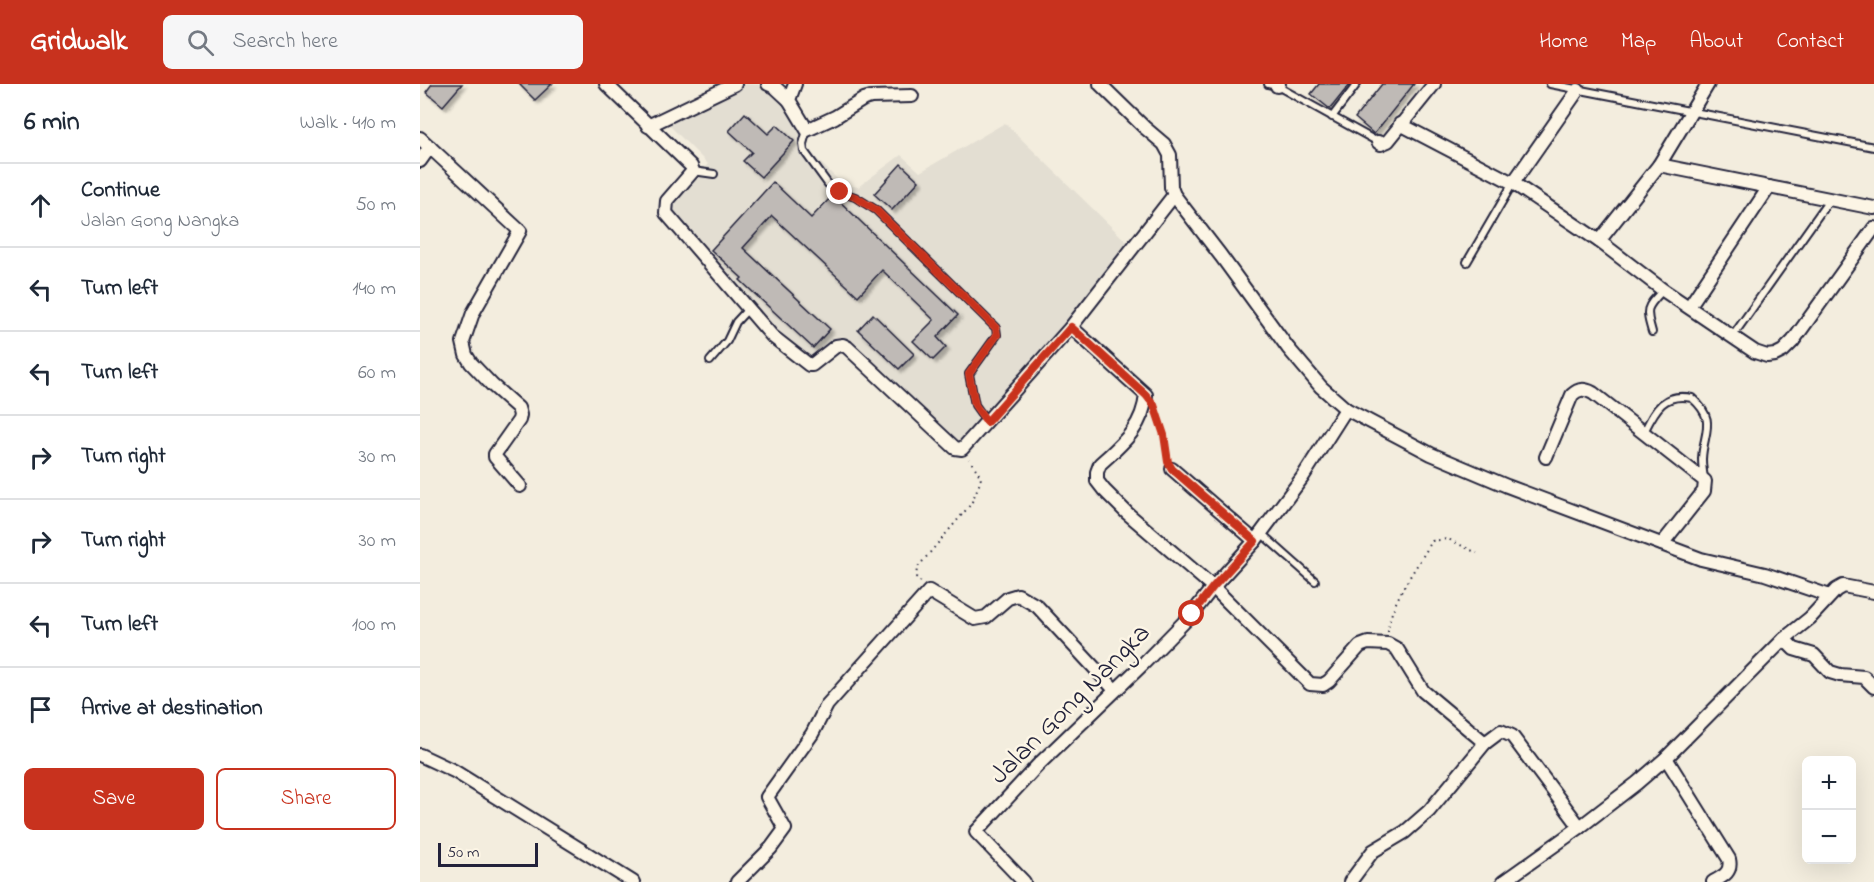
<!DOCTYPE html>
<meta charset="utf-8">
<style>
body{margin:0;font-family:"Indie Flower",sans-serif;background:#f6f6f7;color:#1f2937}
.controls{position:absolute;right:18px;bottom:18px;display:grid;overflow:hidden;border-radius:9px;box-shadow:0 6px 24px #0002}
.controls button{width:54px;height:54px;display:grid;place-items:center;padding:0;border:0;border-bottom:2px solid #e0e1e3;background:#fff;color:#1f2937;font:30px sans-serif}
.scale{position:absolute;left:18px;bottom:15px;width:100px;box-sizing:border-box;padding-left:6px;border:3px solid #22223b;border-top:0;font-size:16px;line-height:21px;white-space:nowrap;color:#22223b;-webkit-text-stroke:4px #fcf5e5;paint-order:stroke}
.stop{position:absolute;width:18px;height:18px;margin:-14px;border:4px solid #c8321e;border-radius:50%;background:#fff}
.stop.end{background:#c8321e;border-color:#fff;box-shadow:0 2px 6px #0008}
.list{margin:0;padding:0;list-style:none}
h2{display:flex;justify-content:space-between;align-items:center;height:78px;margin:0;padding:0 24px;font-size:26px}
h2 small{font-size:20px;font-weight:400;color:#747a83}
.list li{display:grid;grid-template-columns:39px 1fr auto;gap:18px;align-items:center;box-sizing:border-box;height:84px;padding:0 24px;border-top:2px solid #e0e1e3}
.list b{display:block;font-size:22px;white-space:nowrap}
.list p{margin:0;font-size:20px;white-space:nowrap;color:#747a83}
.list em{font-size:20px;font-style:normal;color:#747a83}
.actions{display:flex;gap:12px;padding:18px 24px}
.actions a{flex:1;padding:14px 0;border:2px solid #c8321e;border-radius:9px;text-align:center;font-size:21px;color:#c8321e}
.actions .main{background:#c8321e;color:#fff}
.icon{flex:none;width:33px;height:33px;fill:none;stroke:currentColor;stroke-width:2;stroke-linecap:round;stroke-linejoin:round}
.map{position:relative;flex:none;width:1454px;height:798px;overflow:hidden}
header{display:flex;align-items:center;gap:36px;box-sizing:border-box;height:84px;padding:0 30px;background:#c8321e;color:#fff}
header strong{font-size:28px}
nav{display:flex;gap:33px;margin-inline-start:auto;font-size:21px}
.search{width:420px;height:54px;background:#f6f6f7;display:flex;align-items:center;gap:15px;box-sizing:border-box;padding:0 21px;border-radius:9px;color:#747a83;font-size:22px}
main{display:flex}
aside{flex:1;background:#fff}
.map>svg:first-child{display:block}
.built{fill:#e3ded2}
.building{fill:#bfbab6;stroke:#22223b;stroke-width:1.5;filter:url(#shadow)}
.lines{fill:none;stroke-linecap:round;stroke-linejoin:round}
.lane-casing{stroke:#22223b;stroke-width:10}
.street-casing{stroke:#22223b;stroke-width:16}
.path{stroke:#22223b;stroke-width:2;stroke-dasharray:1.5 4.5;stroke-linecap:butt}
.lane{stroke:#fcf5e5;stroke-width:6}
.street{stroke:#fcf5e5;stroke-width:12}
.route{stroke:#c8321e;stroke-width:8}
.labels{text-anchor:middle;stroke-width:5;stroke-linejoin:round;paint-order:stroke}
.street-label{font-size:27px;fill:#22223b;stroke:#fcf5e5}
</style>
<header>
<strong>Gridwalk</strong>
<div class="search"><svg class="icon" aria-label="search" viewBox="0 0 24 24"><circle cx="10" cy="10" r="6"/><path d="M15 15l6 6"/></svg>Search here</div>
<nav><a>Home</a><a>Map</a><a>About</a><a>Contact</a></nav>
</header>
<main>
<aside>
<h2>6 min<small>Walk · 410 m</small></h2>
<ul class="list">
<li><svg class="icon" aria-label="ahead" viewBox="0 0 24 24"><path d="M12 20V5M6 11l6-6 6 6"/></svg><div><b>Continue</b><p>Jalan Gong Nangka</p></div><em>50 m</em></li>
<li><svg class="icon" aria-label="left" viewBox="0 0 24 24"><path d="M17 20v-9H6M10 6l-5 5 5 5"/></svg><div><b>Turn left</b></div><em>140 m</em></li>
<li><svg class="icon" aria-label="left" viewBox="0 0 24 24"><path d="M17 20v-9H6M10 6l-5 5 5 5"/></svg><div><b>Turn left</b></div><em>60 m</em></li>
<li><svg class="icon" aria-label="right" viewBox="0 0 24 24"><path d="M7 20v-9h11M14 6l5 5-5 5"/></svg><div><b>Turn right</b></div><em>30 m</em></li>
<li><svg class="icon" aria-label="right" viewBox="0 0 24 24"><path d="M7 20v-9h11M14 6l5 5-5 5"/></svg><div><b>Turn right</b></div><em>30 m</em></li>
<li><svg class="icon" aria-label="left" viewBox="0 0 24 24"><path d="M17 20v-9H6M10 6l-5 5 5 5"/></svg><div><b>Turn left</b></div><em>100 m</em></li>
<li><svg class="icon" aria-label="arrive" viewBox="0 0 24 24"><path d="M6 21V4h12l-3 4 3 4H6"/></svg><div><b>Arrive at destination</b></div></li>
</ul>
<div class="actions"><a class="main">Save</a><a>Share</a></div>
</aside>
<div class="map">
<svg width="1454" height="798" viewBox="0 0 1454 798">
<defs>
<filter id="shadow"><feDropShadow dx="3.5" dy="3.5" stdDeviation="1.5" flood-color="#0004"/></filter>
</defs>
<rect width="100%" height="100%" fill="#f3edde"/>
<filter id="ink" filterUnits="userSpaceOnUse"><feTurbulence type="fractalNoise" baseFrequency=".0167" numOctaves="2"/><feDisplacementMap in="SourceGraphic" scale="12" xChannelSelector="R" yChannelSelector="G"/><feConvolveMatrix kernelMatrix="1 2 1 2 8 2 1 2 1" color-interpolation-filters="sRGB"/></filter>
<g filter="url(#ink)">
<path class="built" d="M323 0 349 1 383 46 381 54 383 61 422 100 438 103 481 71 500 88 585 39 709 160 648 239 540 362 422 252 393 277 343 233 254 128V117L288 80 245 37Z"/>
<g class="building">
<path d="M12 0H42L23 22 6 8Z"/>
<path d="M99 0H132L115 16Z"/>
<path d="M899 0H930L910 25 891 10Z"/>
<path d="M962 0H994L954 50 935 34Z"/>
<path d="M325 29 348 50 357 41 374 57 341 93 323 77 332 68 309 47Z"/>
<path d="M481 80 499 97 472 126 454 110Z"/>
<path d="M353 98 391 134 413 111 538 231 517 253 526 263 513 276 493 257 514 236 462 186 438 212 352 132 323 164 410 245 393 264 320 196 322 194 291 166Z"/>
<path d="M453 230 494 270 479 285 438 246Z"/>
</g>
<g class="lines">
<defs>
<g id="lane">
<path d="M848 0 857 2 958 58"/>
<path d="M1130 0 1454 63"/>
<path d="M912 33 937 0"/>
<path d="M387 46 383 60 384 67 408 100 420 108 435 113 456 126 576 244 577 251 549 290 555 321 567 338"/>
<path d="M273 87 294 90"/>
<path d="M1047 178 1093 99"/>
<path d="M1232 248C1225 224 1226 224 1243 206"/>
<path d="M1312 253 1410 115"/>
<path d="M290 277 307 257 316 238 328 225"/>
<path d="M1224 348C1235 326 1243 308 1272 314 1298 337 1283 348 1282 375 1282 381 1283 388 1284 394"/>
<path d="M841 449 895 497"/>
</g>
<g id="street">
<path d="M186 0 271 82 273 87 247 117 246 129 352 252 389 281H392L416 262 423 261 427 263 535 364 542 365 651 243 754 111"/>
<path d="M348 0 355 3 369 16"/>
<path d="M375 0 369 16 387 46 415 33 444 15 451 13 492 12"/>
<path d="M680 0 724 43 744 60 750 71 751 103 754 111 801 172 868 264 901 303 926 325 1011 370 1087 402 1281 475 1345 490 1410 512"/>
<path d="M857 2 859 0"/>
<path d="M980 40 1093 99 1179 157 1243 206 1335 268 1347 272 1355 271 1363 267 1373 257 1454 144"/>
<path d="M228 42 315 0"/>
<path d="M0 54 100 147 53 229 43 258 46 271 51 279 72 301 98 324 100 331 99 336 75 370V373L100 402"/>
<path d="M958 58 961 60 968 57 1014 0"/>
<path d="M0 77 10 63"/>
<path d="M1239 81 1454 124"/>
<path d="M1093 99 1158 6"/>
<path d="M1179 157 1239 81 1288 0"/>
<path d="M1269 223 1349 103"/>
<path d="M651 243 726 311C723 343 703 359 680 380L677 388V397L684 406 707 429 793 503 890 600 903 601 909 597 940 562 948 559 968 560 977 565 1003 607 1065 659"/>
<path d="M1126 373 1152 311C1159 304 1165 305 1173 309L1285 397 1284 407 1242 460"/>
<path d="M752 385 835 457"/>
<path d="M1364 555 1374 565 1394 571 1410 588 1420 591 1444 593 1454 603"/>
<path d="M0 671 34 687 213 798"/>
<path d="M1246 674 1309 775C1312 788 1304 792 1293 798"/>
<path d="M317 798 351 764 365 745 347 713 392 650 407 621 509 507 555 535 566 533 588 514 598 511 617 522 695 606"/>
<path d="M604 798 556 748 618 681 722 581 772 530 793 503 835 457 882 394 926 325"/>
<path d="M930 798 953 767 985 748 1009 727 1065 659 1081 647 1092 652 1160 743"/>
<path d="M1083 798 1160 743 1217 699 1246 674 1364 555 1390 534 1416 506 1423 502 1454 508"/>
</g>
</defs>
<use href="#lane" class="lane-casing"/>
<use href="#street" class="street-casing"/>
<g class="path">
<path d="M736 326 745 351 747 375"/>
<path d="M501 498 496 493 497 484 551 420 561 396 558 388 549 375"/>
<path d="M968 548C969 519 998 482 1012 457L1028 455 1057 469"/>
</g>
<use href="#lane" class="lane"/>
<use href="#street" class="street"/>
</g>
</g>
<g class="lines" filter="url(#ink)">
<path class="route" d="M420 108 435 113 456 126 576 244 577 251 549 290 555 321 567 338 651 243 726 311 734 321 744 351 748 378 752 385 835 457 793 503 772 530"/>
</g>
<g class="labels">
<g class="street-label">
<text transform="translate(649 619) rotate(-45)" y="9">Jalan Gong Nangka</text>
</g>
</g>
</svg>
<div class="controls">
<button>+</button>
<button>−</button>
</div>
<div class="scale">50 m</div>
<div class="stop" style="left:772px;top:530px"></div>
<div class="stop end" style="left:420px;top:108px"></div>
</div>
</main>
